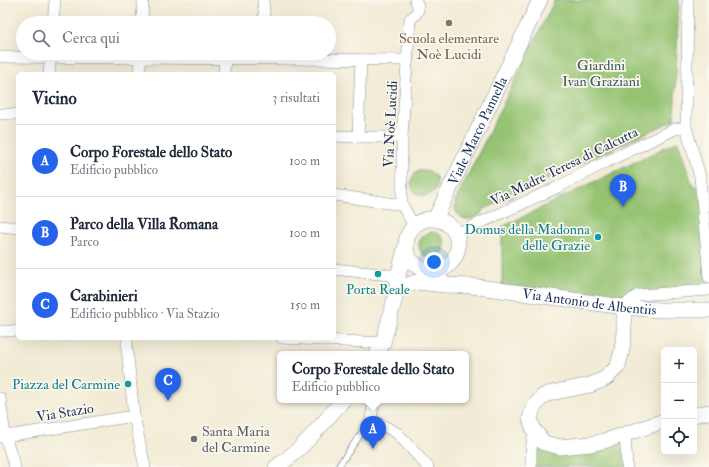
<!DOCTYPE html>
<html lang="it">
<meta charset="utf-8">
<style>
body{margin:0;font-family:"IM FELL Double Pica",serif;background:#f6f6f7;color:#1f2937}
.controls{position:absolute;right:12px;bottom:12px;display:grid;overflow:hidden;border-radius:6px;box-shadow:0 4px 16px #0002}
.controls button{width:36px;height:36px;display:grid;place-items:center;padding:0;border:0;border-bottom:1px solid #e0e1e3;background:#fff;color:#1f2937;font:20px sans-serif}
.you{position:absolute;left:434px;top:262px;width:14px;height:14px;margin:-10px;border:3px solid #fff;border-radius:50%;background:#1a73e8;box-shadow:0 0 0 6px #1a73e833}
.badge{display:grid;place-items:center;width:26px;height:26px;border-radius:50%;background:#2563eb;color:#fff;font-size:13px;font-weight:700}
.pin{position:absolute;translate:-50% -33px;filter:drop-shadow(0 1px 2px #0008)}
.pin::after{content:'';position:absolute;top:21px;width:14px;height:12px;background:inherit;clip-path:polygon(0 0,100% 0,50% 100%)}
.popup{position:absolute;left:277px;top:351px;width:192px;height:52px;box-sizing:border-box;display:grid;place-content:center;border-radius:6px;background:#fff;filter:drop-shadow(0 1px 3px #0005);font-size:13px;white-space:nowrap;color:#747a83}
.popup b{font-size:15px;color:#1f2937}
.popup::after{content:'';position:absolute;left:50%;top:100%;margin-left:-8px;border:8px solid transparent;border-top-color:#fff}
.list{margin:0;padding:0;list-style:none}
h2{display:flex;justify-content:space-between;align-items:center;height:52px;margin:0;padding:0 16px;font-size:17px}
h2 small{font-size:13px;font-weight:400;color:#747a83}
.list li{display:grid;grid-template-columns:26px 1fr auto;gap:12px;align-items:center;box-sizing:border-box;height:72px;padding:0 16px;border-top:1px solid #e0e1e3}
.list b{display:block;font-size:15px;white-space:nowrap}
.list p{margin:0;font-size:13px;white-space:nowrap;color:#747a83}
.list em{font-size:13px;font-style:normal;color:#747a83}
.icon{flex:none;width:22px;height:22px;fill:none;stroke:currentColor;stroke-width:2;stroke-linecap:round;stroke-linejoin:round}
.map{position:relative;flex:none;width:709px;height:467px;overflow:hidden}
.search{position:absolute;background:#fff;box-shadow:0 4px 16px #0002;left:16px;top:16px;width:320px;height:44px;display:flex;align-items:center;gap:10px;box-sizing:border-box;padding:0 14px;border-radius:22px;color:#747a83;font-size:15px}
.panel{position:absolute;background:#fff;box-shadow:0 4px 16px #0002;left:16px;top:72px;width:320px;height:268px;border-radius:6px}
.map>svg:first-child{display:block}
.green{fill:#95c372;stroke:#587968}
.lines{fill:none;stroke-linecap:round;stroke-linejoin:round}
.lane-casing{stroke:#868e9a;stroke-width:7}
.street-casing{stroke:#868e9a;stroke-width:12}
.secondary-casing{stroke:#868e9a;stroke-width:16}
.lane{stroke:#fff;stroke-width:5.5}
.street{stroke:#fff;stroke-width:11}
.secondary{stroke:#fff;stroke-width:15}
.education-dot{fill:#8d6e63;stroke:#fbf7ec;stroke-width:1.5}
.culture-dot{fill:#0f9aa8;stroke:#fbf7ec;stroke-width:1.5}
.worship-dot{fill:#6b7280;stroke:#fbf7ec;stroke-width:1.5}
.labels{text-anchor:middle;stroke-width:3.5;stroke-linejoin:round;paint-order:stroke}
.education-label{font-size:14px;fill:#785e54;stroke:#fbf7ec}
.park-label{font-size:14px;fill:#405b64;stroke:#fbf7ec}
.street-label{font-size:14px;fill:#1b2f5e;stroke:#fbf7ec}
.culture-label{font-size:14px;fill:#0d838f;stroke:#fbf7ec;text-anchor:end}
.worship-label{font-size:14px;fill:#5b616d;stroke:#fbf7ec;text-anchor:start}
</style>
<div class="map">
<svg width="709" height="467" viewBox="0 0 709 467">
<rect width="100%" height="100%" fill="#fbf7ec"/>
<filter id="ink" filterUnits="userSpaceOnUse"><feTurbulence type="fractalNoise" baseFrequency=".025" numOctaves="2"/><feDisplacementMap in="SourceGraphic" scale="8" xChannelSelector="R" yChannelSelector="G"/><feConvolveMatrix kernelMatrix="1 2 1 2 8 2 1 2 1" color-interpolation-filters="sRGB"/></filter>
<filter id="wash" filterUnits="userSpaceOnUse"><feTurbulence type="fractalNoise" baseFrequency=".012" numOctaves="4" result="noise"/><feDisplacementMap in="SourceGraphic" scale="16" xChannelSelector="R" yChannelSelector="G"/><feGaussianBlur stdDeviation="0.9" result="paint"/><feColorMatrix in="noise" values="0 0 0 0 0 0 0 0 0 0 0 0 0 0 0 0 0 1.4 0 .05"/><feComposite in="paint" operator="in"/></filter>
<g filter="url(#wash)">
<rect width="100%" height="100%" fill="#f2ecd6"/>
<g class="green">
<path d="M555 0H679L674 120 493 205C490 206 487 208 484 209 482 211 481 215 478 216 469 222 457 219 455 208 455 205 455 202 456 199Z"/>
<path d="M678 141 693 187H702L709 277V290L638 295 624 307 502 291V227Z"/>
<circle cx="424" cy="183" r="13"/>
<circle cx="432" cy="245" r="13"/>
<path d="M625 433 627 467H531V450L574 446Z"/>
</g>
</g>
<g filter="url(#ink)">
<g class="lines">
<defs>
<path id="lane" d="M338 467 371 419"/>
<g id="street">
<path d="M263 0 265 23"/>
<path d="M688 0V5L686 127 700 177 709 277"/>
<path d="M53 23 55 0"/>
<path d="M142 23 143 0"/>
<path d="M0 57 408 60"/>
<path d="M49 74 51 53"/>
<path d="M139 74 141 53"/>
<path d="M224 74 225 59"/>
<path d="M0 114H18"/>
<path d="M334 136 358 137H402"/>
<path d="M358 137 361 60"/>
<path d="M334 195 402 205"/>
<path d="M0 226 18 228"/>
<path d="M414 226 402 205V137L410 19C418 14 421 8 415 0"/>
<path d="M456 234 558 187 606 162 675 129 686 127"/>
<path d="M334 269 398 276"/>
<path d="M624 307 632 299 638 295 709 290"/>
<path d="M0 331H18"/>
<path d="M127 338V348L134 416 145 467"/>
<path d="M282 338 383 343"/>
<path d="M0 398 5 436 15 467"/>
<path d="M373 400V407L371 419 397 433 428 467"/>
<path d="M625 433 627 467"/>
<path d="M0 437 134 416"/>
<path d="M531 467V450L534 430"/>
</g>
<g id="secondary">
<circle cx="432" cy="245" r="26"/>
<path id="s1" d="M435 219 540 0"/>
<path id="s2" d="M428 270 446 285 471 286 624 307 660 310H709"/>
<path d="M407 285 417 282 445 285"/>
<path d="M624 307V332L622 350 618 366 606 378 600 381 590 385 551 393 543 396 533 408 530 419 534 430 544 443 560 447 591 444 608 440 664 421"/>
<path d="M377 354 383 343 396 294 398 276 406 245"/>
<path d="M694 415 709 412"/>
<path d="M276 467C302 450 323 423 343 400"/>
</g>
</defs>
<use href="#lane" class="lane-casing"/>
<use href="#street" class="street-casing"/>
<use href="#secondary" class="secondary-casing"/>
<use href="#lane" class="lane"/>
<use href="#street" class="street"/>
<use href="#secondary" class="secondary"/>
</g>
</g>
<circle class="education-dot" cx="449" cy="23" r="4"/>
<g class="culture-dot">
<circle cx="598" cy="237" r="4"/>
<circle cx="378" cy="274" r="4"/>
<circle cx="128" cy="384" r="4"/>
</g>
<circle class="worship-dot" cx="194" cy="439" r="4"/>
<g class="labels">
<g class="education-label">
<text x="449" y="43">Scuola elementare<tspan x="449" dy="16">Noè Lucidi</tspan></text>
</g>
<g class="park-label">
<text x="601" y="70">Giardini<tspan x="601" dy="16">Ivan Graziani</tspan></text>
</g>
<g class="street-label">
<text transform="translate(390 124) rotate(-87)" y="5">Via Noè Lucidi</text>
<text dy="5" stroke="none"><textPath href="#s1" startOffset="98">Viale Marco Pannella</textPath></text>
<text transform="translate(564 166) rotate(-26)" y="5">Via Madre Teresa di Calcutta</text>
<text dy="5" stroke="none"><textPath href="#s2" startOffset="168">Via Antonio de Albentiis</textPath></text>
<text transform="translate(65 412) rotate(-9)" y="5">Via Stazio</text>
</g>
<g class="culture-label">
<text x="590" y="234">Domus della Madonna<tspan x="590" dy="16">delle Grazie</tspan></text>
<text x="378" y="294" text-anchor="middle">Porta Reale</text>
<text x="120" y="389">Piazza del Carmine</text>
</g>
<g class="worship-label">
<text x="202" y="436">Santa Maria<tspan x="202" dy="16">del Carmine</tspan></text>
</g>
</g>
</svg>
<div class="controls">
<button>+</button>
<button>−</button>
<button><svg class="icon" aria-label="locate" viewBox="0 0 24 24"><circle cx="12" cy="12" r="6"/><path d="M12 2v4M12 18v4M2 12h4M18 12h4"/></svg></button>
</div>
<div class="you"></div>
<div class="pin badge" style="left:373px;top:449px">A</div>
<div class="popup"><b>Corpo Forestale dello Stato</b>Edificio pubblico</div>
<div class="pin badge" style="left:623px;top:207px">B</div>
<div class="pin badge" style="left:168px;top:401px">C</div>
<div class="search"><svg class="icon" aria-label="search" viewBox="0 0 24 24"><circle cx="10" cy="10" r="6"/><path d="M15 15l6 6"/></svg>Cerca qui</div>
<section class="panel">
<h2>Vicino<small>3 risultati</small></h2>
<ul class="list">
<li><span class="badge">A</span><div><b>Corpo Forestale dello Stato</b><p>Edificio pubblico</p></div><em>100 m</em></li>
<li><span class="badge">B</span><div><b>Parco della Villa Romana</b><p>Parco</p></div><em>100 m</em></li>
<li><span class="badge">C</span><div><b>Carabinieri</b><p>Edificio pubblico · Via Stazio</p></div><em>150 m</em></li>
</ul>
</section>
</div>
